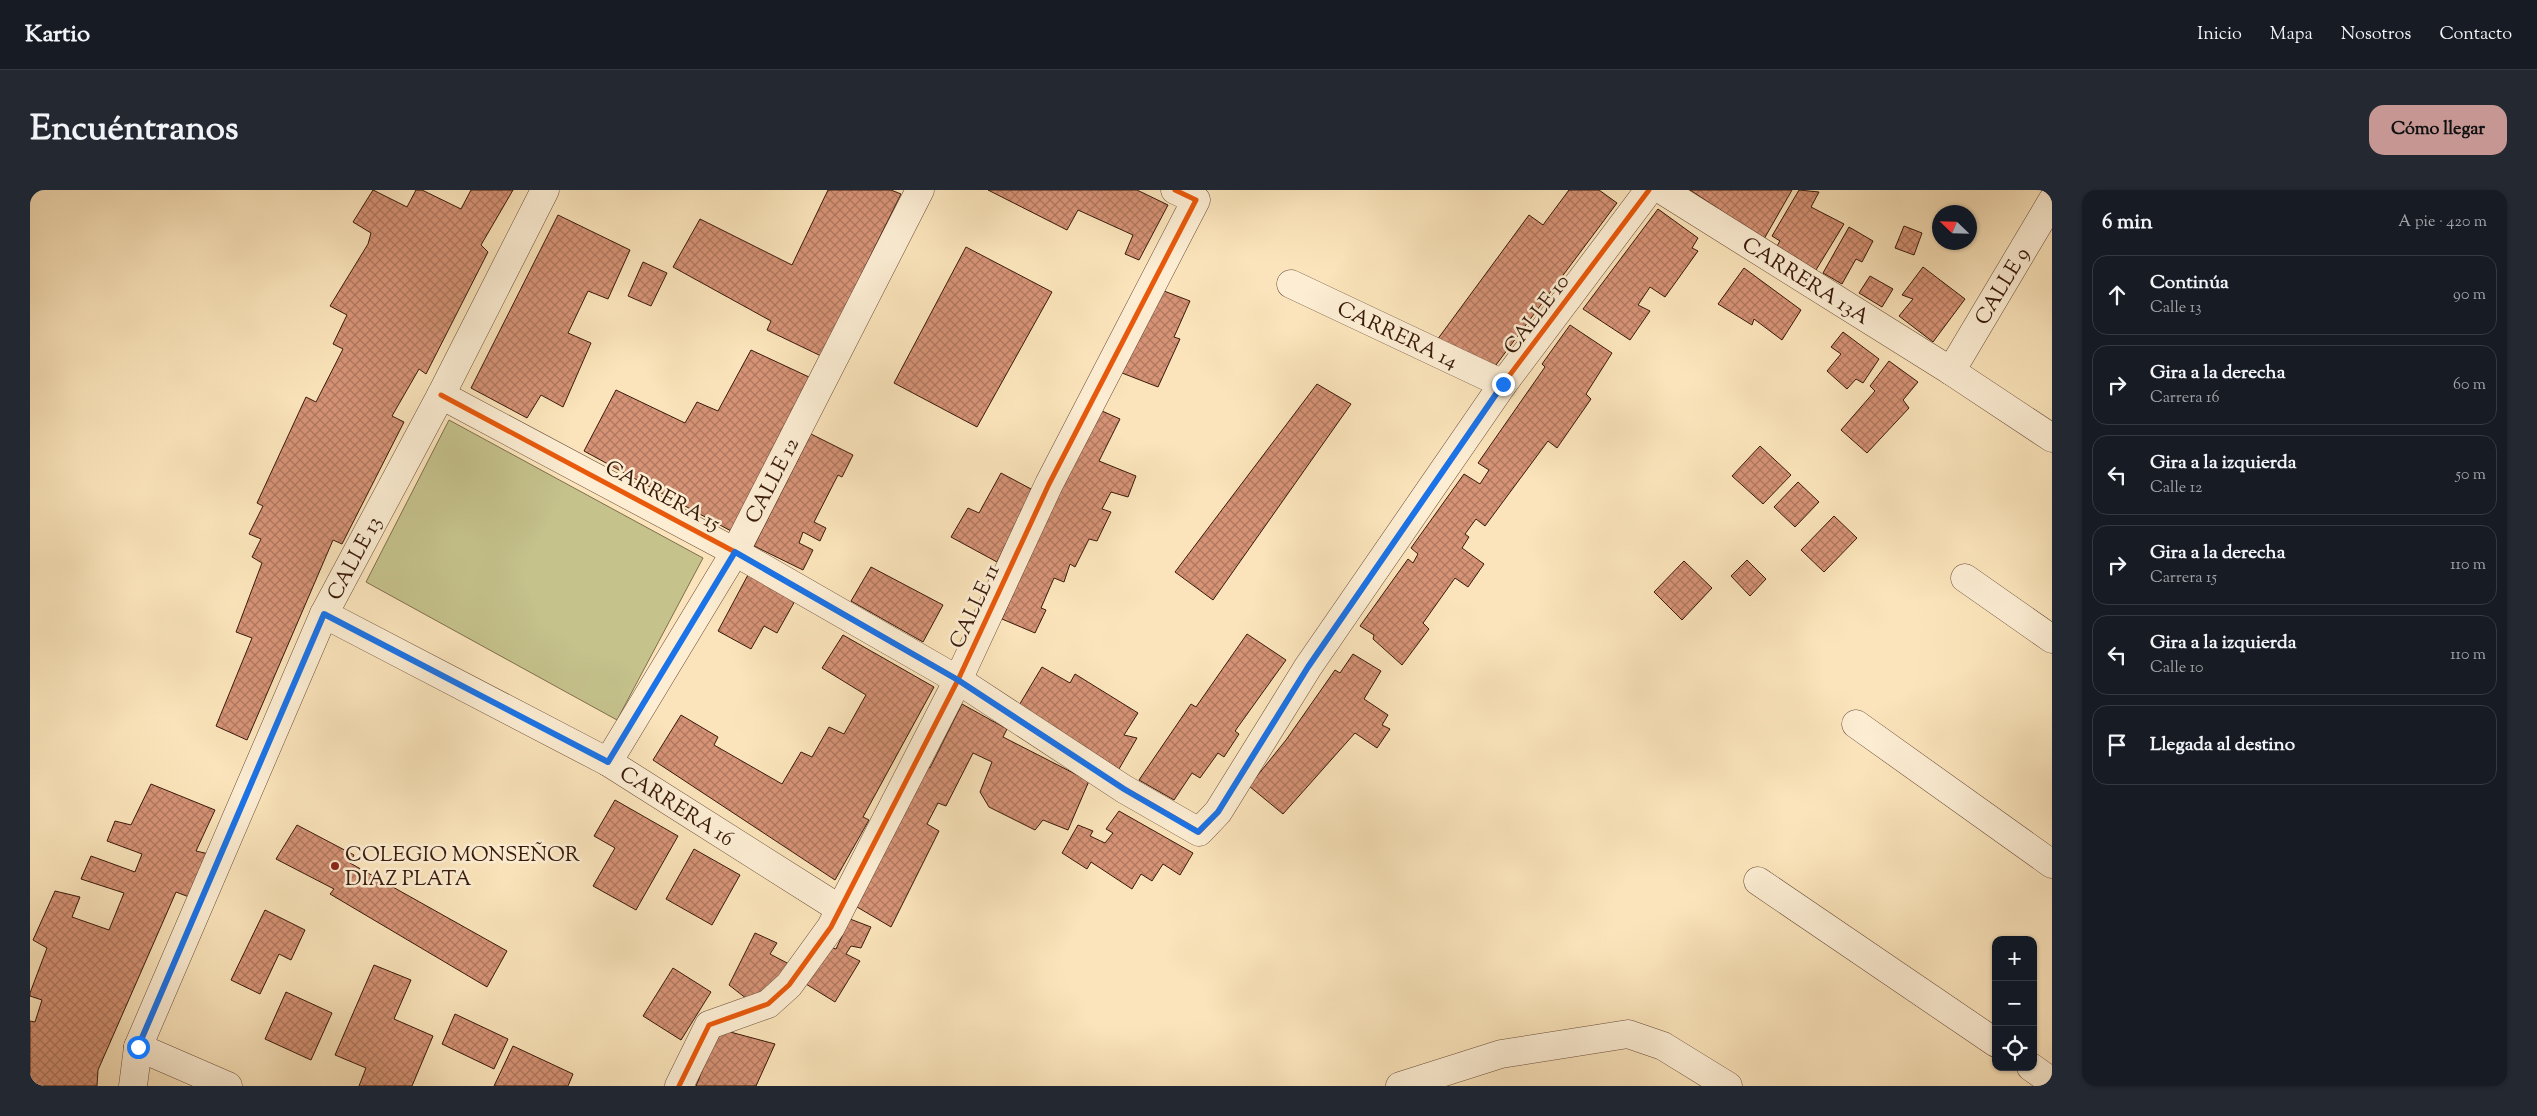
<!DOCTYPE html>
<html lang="es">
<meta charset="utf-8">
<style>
body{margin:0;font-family:"Sorts Mill Goudy",serif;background:#242831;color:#f1f3f6}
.controls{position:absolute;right:15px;bottom:15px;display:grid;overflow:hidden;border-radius:10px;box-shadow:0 1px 4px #0004}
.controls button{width:45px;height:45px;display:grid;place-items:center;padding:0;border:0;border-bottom:1px solid #363941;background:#171b24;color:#f1f3f6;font:25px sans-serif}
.compass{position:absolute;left:1902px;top:15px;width:45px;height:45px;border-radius:50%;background:#171b24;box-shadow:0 1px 4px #0004;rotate:293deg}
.stop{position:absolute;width:15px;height:15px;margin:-11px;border:4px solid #1a73e8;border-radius:50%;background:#fff}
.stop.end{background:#1a73e8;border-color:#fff;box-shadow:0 1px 5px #0008}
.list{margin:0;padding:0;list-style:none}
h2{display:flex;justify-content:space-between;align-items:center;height:65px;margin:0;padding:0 20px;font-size:21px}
h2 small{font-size:16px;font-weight:400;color:#9ea1a6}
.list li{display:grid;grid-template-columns:32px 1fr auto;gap:15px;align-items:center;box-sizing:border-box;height:80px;margin:0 10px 10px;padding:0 10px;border:1px solid #363941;border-radius:15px}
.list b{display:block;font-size:19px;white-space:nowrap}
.list p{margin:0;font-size:16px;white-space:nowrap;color:#9ea1a6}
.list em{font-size:16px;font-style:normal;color:#9ea1a6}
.icon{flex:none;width:28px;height:28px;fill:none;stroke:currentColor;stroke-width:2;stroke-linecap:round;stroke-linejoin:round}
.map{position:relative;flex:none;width:2022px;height:896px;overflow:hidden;border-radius:15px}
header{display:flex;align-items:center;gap:30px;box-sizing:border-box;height:70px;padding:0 25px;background:#171b24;border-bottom:1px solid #363941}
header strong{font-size:24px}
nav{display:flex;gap:28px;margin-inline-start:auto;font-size:18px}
.intro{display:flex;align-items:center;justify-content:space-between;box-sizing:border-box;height:120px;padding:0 30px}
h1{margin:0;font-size:35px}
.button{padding:12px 22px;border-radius:15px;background:#c59692;color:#111;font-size:18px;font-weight:700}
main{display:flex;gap:30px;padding:0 30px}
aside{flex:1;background:#171b24;border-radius:15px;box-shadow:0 1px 4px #0004}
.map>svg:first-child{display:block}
.park{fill:#c5c28c;stroke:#7f6e4c}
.building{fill:url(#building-cross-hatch);stroke:#391a0b}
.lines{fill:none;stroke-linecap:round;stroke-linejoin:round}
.minor-casing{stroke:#6a4c37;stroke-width:29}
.tertiary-casing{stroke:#6a4c37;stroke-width:29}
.minor{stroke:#fcedd3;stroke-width:28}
.tertiary{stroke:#fcedd3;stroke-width:28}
.cycleway-casing{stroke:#fcedd3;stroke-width:8}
.cycleway{stroke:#e8590c;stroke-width:5}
.route{stroke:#1a73e8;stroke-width:6}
.poi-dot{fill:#8f2418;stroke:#fcedd3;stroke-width:2}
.labels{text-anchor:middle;stroke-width:5;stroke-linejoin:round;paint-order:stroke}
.street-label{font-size:21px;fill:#391a0b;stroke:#fcedd3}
.poi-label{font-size:21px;fill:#391a0b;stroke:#fcedd3;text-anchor:start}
</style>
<header>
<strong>Kartio</strong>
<nav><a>Inicio</a><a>Mapa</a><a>Nosotros</a><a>Contacto</a></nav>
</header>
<div class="intro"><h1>Encuéntranos</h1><a class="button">Cómo llegar</a></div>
<main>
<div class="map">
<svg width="2022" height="896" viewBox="0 0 2022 896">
<defs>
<pattern id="building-cross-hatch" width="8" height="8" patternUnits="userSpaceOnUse" patternTransform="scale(1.25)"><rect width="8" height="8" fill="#d69376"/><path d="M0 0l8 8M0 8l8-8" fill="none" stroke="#af775f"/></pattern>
</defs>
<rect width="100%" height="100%" fill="#fbe4bb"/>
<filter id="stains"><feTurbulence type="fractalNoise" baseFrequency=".004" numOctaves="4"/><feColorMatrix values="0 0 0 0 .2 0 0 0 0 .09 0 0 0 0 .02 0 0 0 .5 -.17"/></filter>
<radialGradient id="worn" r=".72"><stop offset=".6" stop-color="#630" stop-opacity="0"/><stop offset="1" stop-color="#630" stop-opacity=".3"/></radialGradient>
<path class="park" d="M419 230 673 368 587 530 336 392Z"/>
<g class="building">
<path d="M343 0 377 17 386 0H392L431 19 441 0H483L451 55 458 62 396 184 389 179 362 226 374 232 312 354 303 350 217 550 186 536 222 448 206 442 232 373 222 367 231 349 219 344 233 316 227 313 276 207 286 212 313 159 303 154 317 125 300 116 338 54 341 43 323 32Z"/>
<path d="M798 0H861L871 4 791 166 737 140 741 131 643 77 670 29 762 75Z"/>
<path d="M958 0H1107L1138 15 1109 70 1095 64 1103 45 1048 20 1037 40Z"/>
<path d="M1539 0H1569L1587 13 1457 187 1407 150 1499 25 1513 35Z"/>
<path d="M1660 0H1762L1734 49Z"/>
<path d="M1769 0 1789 2 1781 17 1814 34 1786 80 1747 56 1750 51 1742 46Z"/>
<path d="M1628 19 1668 48 1662 58 1668 61 1635 107 1620 97 1608 115 1620 121 1600 150 1553 119Z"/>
<path d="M528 25 600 60 578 109 558 101 538 143 561 153 533 217 511 205 497 228 441 198Z"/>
<path d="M1874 36 1892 43 1884 65 1865 58Z"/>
<path d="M1819 37 1843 51 1832 72 1826 69 1812 94 1793 83Z"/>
<path d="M936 57 1022 102 947 237 864 193Z"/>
<path d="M613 72 637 83 621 116 598 106Z"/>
<path d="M1893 77 1935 109 1903 152 1869 126 1883 109 1872 105Z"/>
<path d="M1714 78 1771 120 1752 150 1724 129 1722 135 1688 114Z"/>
<path d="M1840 86 1863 99 1852 117 1829 103Z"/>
<path d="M1134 101 1160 111 1144 147 1150 149 1128 197 1092 183Z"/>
<path d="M1540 135 1582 163 1556 204 1561 209 1527 258 1518 251 1455 336 1446 329 1435 344 1439 347 1432 358 1454 374 1438 397 1425 388 1393 433 1399 439 1372 475 1343 449 1344 445 1330 436 1378 369 1383 373 1388 364 1381 358 1434 284 1450 294 1459 280 1448 273 1515 177 1512 174Z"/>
<path d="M1813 142 1849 169 1833 193 1826 189 1817 199 1797 181 1811 164 1801 157Z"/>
<path d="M721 160 779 187 701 341 554 261 586 200 655 233 667 212 688 221Z"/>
<path d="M1859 171 1888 192 1873 210 1879 218 1837 263 1811 240 1845 201 1840 196Z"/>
<path d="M1287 194 1321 214 1183 410 1145 382Z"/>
<path d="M1072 221 1090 229 1069 271 1106 286 1098 307 1081 302 1072 319 1081 322 1067 351 1059 349 1045 377 1040 374 1034 392 1024 388 1011 418 1016 420 1005 443 972 429 996 374 1047 267Z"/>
<path d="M781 244 823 265 812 287 808 285 784 332 796 338 790 351 773 342 769 353 783 360 773 380 724 356Z"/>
<path d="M1730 256 1761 285 1733 314 1702 286Z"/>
<path d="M971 283 1003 300 967 372 921 347 938 318 949 323Z"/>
<path d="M1768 292 1789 312 1765 337 1744 317Z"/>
<path d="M1804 326 1827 348 1794 382 1771 360Z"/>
<path d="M1717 370 1736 389 1720 406 1701 386Z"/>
<path d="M1654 371 1682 398 1652 430 1624 402Z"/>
<path d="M841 377 913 415 893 452 821 411Z"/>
<path d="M719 383 766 409 747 443 734 436 721 459 688 441Z"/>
<path d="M1217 444 1256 470 1205 541 1209 544 1194 567 1188 563 1170 588 1162 583 1144 610 1109 590 1161 514 1166 517Z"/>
<path d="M813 445 904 497 833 627 839 630 805 690 623 570 651 525 688 547 684 555 752 594 771 562 782 567 799 537 814 544 836 505 792 478Z"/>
<path d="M1323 464 1351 481 1334 509 1358 525 1352 535 1360 539 1347 558 1325 543 1253 624 1219 596 1256 550 1305 480 1310 483Z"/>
<path d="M1012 477 1040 493 1045 484 1108 523 1094 545 1107 548 1089 579 988 517Z"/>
<path d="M932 514 977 539 973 547 1059 591 1038 640 1013 630 1005 640 959 617 950 602 962 572 943 563 916 616 908 613 897 634 909 641 861 737 822 714 895 576 900 578Z"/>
<path d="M121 594 185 620 166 661 179 664 159 707 146 702 68 880 67 896H0V831L5 832 12 810 0 806V803L17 758 3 750 25 701 50 707 42 727 79 740 94 703 51 689 61 666 105 682 112 664 77 651 85 631 101 635Z"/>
<path d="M585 610 648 646 606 720 563 696 585 658 564 646Z"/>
<path d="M1089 621 1163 663 1150 685 1133 674 1122 691 1111 684 1102 699 1061 672 1057 679 1032 663 1048 635 1063 641 1060 646 1075 653 1083 643 1076 639Z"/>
<path d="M267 635 324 665 320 673 477 761 457 797 300 704 304 699 246 669Z"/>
<path d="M664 659 710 685 682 735 636 709Z"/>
<path d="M235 720 275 740 261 770 249 764 230 804 201 790Z"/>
<path d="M820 729 841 737 831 758 821 756 816 764 830 771 805 812 776 794 799 757 806 759Z"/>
<path d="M725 743 747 753 740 764 759 774 736 800 717 809 699 795Z"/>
<path d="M344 775 381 790 364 829 403 846 382 896H329L336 878 305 865Z"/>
<path d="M643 778 681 802 651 850 613 826Z"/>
<path d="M256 802 302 823 281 870 235 849Z"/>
<path d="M425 824 478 849 464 879 412 854Z"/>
<path d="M689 839 745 854 726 896H666Z"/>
<path d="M483 856 543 884 538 896H464Z"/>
</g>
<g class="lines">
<defs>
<g id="minor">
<path id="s1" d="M1632 0 1921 181 2022 248"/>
<path id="s2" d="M1261 94 1473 194"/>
<path id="s3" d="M1921 181 2022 11"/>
<path d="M411 205 705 362 928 490 1094 599 1169 642 1188 622 1278 477 1473 194 1619 0"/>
<path d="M1935 388 2022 449"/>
<path id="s4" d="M294 424 578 572 810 719"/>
<path d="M1826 534 2022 674"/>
<path id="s5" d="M578 572 705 362 890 0"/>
<path d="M1728 691 1966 853"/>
<path d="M108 857 198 896"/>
<path d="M2001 877 2022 892"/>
<path d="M649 896 679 835 738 814 759 795 801 737 928 490 1019 294 1166 10 1145 0"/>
<path d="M1370 896 1471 864 1598 844 1633 856 1698 896"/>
</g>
<g id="tertiary">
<path id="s6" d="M103 896 108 857 294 424 411 205 515 0"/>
</g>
</defs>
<use href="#minor" class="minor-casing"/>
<use href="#tertiary" class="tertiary-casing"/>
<use href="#minor" class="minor"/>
<use href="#tertiary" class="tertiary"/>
<defs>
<g id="cycleway">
<path d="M411 205 705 362 928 490 1094 599 1169 642 1188 622 1278 477 1473 194 1619 0"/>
<path d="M649 896 679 835 738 814 759 795 801 737 928 490 1019 294 1166 10 1145 0"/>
</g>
</defs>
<use href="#cycleway" class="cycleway-casing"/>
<use href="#cycleway" class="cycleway"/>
</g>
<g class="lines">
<path class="route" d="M108 857 294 424 578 572 705 362 928 490 1094 599 1168 642 1188 622 1278 477 1473 194"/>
</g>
<circle class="poi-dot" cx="305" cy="676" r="5"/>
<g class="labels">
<g class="street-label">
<text dy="7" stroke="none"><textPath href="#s1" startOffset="170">CARRERA 13A</textPath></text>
<text dy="7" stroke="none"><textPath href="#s3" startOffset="99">CALLE 9</textPath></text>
<text transform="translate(1506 124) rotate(-53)" y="7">CALLE 10</text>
<text dy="7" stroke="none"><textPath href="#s2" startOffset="118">CARRERA 14</textPath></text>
<text dy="7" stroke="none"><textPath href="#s5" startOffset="326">CALLE 12</textPath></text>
<text transform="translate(633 305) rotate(28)" y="7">CARRERA 15</text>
<text dy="7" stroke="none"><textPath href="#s6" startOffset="574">CALLE 13</textPath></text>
<text transform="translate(944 416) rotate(-65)" y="7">CALLE 11</text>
<text dy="7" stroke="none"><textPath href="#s4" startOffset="402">CARRERA 16</textPath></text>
</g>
<g class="poi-label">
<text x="315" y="671">COLEGIO MONSEÑOR<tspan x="315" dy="24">DIAZ PLATA</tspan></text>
</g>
</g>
<rect width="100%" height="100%" filter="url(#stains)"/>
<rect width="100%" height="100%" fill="url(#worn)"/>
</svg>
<div class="controls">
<button>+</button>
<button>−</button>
<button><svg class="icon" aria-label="locate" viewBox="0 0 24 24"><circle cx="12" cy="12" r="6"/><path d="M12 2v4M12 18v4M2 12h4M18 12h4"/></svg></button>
</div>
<svg class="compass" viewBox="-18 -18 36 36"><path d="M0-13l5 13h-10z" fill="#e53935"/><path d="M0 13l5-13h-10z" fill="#9ea1a6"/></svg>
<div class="stop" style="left:108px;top:857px"></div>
<div class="stop end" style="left:1473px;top:194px"></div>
</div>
<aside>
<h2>6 min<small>A pie · 420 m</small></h2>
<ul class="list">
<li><svg class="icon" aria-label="ahead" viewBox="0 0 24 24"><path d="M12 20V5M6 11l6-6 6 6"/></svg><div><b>Continúa</b><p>Calle 13</p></div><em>90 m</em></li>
<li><svg class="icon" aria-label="right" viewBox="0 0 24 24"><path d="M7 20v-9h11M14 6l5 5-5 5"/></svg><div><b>Gira a la derecha</b><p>Carrera 16</p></div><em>60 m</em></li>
<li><svg class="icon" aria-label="left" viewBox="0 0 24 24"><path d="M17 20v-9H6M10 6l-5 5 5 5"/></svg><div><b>Gira a la izquierda</b><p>Calle 12</p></div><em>50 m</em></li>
<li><svg class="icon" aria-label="right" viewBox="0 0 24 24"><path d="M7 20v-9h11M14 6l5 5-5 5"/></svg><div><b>Gira a la derecha</b><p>Carrera 15</p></div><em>110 m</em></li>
<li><svg class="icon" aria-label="left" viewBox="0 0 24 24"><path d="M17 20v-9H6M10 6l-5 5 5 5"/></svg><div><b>Gira a la izquierda</b><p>Calle 10</p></div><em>110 m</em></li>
<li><svg class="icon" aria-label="arrive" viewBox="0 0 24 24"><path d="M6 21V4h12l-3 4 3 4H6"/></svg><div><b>Llegada al destino</b></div></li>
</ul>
</aside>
</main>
